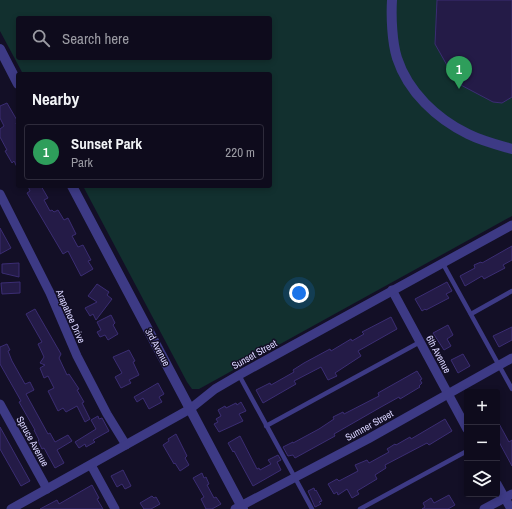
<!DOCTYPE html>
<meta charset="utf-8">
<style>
body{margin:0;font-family:"Archivo Narrow",sans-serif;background:#1c1929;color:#f1f3f6}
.controls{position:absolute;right:12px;bottom:12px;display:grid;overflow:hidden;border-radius:4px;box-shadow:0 2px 6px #0003}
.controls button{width:36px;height:36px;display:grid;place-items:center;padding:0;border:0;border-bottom:1px solid #2e2b3b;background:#0e0b1c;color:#f1f3f6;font:20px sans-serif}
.you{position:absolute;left:299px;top:293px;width:14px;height:14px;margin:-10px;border:3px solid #fff;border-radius:50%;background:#1a73e8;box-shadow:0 0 0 6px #1a73e833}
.badge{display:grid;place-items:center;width:26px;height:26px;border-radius:50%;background:#ea580c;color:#fff;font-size:13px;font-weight:700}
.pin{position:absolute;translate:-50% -33px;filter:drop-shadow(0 1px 2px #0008)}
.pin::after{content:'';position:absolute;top:21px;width:14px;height:12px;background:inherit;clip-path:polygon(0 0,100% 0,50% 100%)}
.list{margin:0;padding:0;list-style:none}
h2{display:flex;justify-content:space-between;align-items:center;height:52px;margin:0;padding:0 16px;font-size:17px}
h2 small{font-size:13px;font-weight:400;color:#9b9ba3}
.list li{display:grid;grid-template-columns:26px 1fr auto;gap:12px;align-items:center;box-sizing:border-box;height:56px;margin:0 8px 8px;padding:0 8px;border:1px solid #2e2b3b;border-radius:4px}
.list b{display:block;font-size:15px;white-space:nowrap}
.list p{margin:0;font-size:13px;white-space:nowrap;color:#9b9ba3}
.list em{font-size:13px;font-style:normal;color:#9b9ba3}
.icon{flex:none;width:22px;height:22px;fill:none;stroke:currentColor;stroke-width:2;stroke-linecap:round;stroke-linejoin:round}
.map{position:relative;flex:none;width:512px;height:509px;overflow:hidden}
.search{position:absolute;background:#0e0b1c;box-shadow:0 2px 6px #0003;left:16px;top:16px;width:256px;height:44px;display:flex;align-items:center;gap:10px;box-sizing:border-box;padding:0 14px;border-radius:4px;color:#9b9ba3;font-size:15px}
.panel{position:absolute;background:#0e0b1c;box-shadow:0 2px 6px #0003;left:16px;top:72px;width:256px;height:116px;border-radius:4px}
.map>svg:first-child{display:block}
.green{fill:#12302f;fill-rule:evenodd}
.building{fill:#241b47;stroke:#3b2d73}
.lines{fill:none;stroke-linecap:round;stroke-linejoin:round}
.service{stroke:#3d3a85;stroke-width:4.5}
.minor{stroke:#3d3a85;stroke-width:9}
.tertiary{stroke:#3d3a85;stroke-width:10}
.labels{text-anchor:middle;stroke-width:3;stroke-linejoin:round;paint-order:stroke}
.street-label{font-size:10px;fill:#d9d4ff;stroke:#130f26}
</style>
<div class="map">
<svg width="512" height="509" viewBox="0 0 512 509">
<rect width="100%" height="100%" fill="#130f26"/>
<path class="green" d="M0 0H512V216L199 389H192L187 382 83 186H270V74H23L0 31ZM18 18H270V58H18Z"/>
<g class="building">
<path d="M437 0H512V97L502 103 493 102 457 83 435 44Z"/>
<path d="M7 103 18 122 16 123 18 128V169L14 161 12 163 5 151 7 150 0 137V129L4 126 0 118V106Z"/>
<path d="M28 186H41L48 198 44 200 50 211 52 210 54 212 58 210 64 220 68 218 76 234 72 236 78 247 83 245 91 260 88 261 93 269 81 276 68 251 63 254 27 193 30 191Z"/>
<path d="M0 228 11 248 0 254Z"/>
<path d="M512 246V260L503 265 505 268 484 279 482 276 465 286 460 276 475 268 474 265 481 262 482 263Z"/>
<path d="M19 263V277L2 273V264Z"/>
<path d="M20 282V293L2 294 1 283Z"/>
<path d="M447 282 452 291 446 294 449 298 426 310 425 309 422 311 415 299Z"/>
<path d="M97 284 109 292 107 295 112 299 96 320 93 314 90 316 85 308 97 302 88 296Z"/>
<path d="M35 309 61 354 59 358 67 375 69 374 79 389 77 390 84 402 82 403 90 419 85 422 77 406 66 412 63 408 58 411 48 391 54 388 48 376 44 378 40 368 45 365 40 363 44 357 38 344 42 342 26 314Z"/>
<path d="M111 315 115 323 113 325 118 334 108 340 105 335 100 337 97 332 101 330 97 322Z"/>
<path d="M391 317 397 329 358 351 361 356 335 373 337 376 328 380 321 367 294 381 296 384 263 403 256 390 270 383 271 385 294 372 293 370 304 363 330 349 331 351 351 339 352 341 364 334 362 332Z"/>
<path d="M448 325 453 335 447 339 451 346 444 350 433 333Z"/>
<path d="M512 327V340L499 347 493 336Z"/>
<path d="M7 344 10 350 8 351 12 361 25 384 30 382 34 390 26 394 48 434 50 433 55 442 68 435 72 441 57 450 64 463 55 468 44 448 42 449 38 441 39 440 34 430H35L19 402 21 401 0 364V347Z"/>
<path d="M129 350 135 361 133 362 139 375 129 380 131 383 121 388 115 377 122 373 113 357Z"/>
<path d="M463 354 470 366 458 373 451 360Z"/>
<path d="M417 371 422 379 420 380 422 383 419 386 420 387 400 399 399 397 381 407 334 434 335 436 295 458 293 455 288 456 283 447 293 442V443L319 429 334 419 333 417 343 412 344 414 379 396 378 393Z"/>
<path d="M158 383 164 394 159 397 162 402 149 409 143 398 137 402 134 397Z"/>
<path d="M241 402 246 411 239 414 243 421 219 432 214 424 218 422 216 419 221 416 218 410 225 406 226 408 236 403 237 405Z"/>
<path d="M98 416 99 419 102 418 109 431 93 440 95 442 86 447 85 444 79 448 75 442 96 429 91 420Z"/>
<path d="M445 419 452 431 429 445 427 443 385 465 386 468 375 475 377 479 357 491 359 494 352 498 347 489 338 495 337 492 334 494 328 484 337 479 339 481 358 471 355 465 367 460 369 463 389 452 387 449 395 444 396 445 410 437 411 439Z"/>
<path d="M497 420 509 442 512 440V466L499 442 497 443Z"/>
<path d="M0 427 30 481 21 486 0 449Z"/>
<path d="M176 434 187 456 185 458 189 465 180 471 175 463 174 464 163 445 169 441 168 439Z"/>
<path d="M240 436 257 469 259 468 260 470 271 464 268 460 278 455 281 460 277 462 281 470 253 486 234 451 233 452 228 443Z"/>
<path d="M123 470 131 486 125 489 122 484 117 487 111 476Z"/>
<path d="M202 473 204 478 206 477 209 484 207 485 214 498 216 497 221 504 212 509H206L201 499 204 497 193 478Z"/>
<path d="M92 485 99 498 97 499 103 509H40L57 500 59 504Z"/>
<path d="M314 488 315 491 316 490 322 501 319 502 321 504 315 507 308 491Z"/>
<path d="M449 495 455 505 448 509H422L425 507 423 503 431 498 434 503Z"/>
<path d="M152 496 154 498 156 497 160 504 151 509H144L140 503Z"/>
</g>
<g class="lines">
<g class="service">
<path d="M442 262 512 389"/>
<path d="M471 314 512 291"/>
<path d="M239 375 312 509"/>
<path d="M266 426 420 342"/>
<path d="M360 509 467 451"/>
</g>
<g class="minor">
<path d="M0 194 50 293 77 356 107 414 126 445"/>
<path d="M392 290 467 429"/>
<path d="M0 404 47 489"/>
<path d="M91 465 115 509"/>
<path d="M497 484 511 509"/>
<path d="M11 509 190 409 215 389 239 375 512 225"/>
<path d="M235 509 368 439 512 358"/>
<path d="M484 509 512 494"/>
</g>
<g class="tertiary">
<path d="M392 0C391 17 392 42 397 58 408 92 437 119 468 134 482 141 498 145 512 149"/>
<path d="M0 49 18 84"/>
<path d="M72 186 243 509"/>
</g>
</g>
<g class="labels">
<g class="street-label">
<text transform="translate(71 316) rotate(66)" y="4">Arapahoe Drive</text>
<text transform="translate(158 347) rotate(62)" y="4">3rd Avenue</text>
<text transform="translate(254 354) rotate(-29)" y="4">Sunset Street</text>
<text transform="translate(439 354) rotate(62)" y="4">6th Avenue</text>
<text transform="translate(369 425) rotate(-29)" y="4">Sumner Street</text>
<text transform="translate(33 441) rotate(61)" y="4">Spruce Avenue</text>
</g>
</g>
</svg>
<div class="controls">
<button>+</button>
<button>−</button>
<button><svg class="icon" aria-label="layers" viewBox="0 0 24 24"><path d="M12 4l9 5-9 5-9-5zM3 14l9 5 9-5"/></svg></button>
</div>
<div class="you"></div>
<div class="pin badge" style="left:459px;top:89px;background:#2e9e5b">1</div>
<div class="search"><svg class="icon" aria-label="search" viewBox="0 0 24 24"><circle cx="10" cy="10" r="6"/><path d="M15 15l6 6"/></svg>Search here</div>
<section class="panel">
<h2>Nearby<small></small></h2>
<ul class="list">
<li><span class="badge" style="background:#2e9e5b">1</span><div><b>Sunset Park</b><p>Park</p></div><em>220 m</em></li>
</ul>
</section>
</div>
